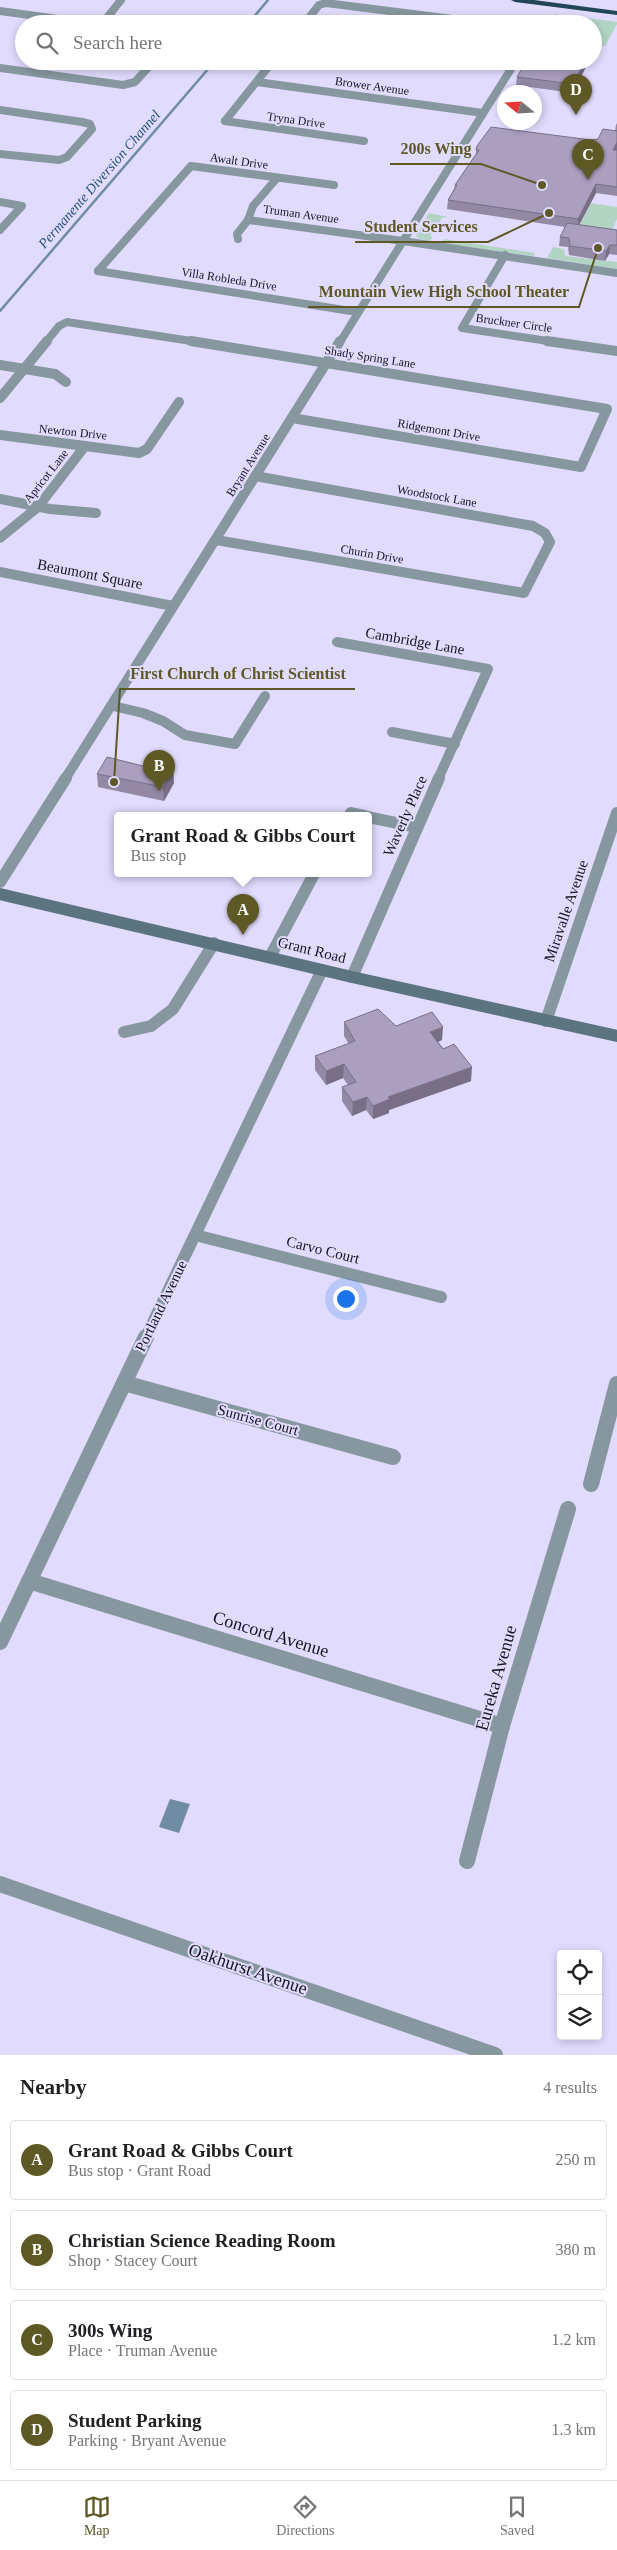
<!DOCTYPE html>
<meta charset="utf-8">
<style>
body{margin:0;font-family:Georgia,serif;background:#f2f2f2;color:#202124}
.controls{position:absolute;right:15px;bottom:15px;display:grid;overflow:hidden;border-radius:5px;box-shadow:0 2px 8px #0003}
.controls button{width:45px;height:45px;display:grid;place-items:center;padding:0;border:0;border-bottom:1px solid #e0e0e0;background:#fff;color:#202124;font:25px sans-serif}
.compass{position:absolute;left:497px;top:85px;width:45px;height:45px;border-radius:50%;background:#fff;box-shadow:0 2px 8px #0003;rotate:288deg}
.you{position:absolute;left:345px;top:1298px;width:18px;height:18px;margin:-12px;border:4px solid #fff;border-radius:50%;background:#1a73e8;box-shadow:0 0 0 8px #1a73e833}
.badge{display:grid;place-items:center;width:32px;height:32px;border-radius:50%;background:#5d5824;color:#fff;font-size:16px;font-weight:700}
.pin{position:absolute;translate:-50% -41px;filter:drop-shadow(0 1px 2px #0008)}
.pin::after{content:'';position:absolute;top:26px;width:18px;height:15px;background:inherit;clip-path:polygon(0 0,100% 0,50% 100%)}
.popup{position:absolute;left:114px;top:812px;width:258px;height:65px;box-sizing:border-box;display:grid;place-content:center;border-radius:5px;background:#fff;filter:drop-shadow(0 1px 4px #0005);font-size:16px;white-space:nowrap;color:#757577}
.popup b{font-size:19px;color:#202124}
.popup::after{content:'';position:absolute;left:50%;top:100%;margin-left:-10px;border:10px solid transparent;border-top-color:#fff}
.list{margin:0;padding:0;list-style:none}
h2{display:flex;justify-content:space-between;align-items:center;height:65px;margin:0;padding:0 20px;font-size:21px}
h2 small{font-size:16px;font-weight:400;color:#757577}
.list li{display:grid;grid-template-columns:32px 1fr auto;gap:15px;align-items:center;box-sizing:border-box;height:80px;margin:0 10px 10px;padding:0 10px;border:1px solid #e0e0e0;border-radius:5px}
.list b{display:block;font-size:19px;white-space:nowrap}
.list p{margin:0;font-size:16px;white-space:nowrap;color:#757577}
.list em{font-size:16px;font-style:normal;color:#757577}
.icon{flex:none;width:28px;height:28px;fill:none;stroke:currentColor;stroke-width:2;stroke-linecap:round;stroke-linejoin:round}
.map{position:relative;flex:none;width:617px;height:2055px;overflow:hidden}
.search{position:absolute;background:#fff;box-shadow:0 2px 8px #0003;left:15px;right:15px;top:15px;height:55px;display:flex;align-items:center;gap:12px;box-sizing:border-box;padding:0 18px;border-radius:28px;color:#757577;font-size:19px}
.sheet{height:425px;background:#fff}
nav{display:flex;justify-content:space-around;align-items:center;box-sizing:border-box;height:70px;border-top:1px solid #e0e0e0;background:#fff;font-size:14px;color:#757577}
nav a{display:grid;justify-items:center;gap:2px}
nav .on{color:#5d5824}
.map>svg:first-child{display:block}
.green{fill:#b2d4c3}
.water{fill:#6f8ca4}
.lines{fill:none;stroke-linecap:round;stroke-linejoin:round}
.stream{stroke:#6f8ca4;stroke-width:2.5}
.minor-far3{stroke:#87979f;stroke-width:8}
.minor-far2{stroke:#87979f;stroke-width:10}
.minor-far1{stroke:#87979f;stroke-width:12}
.minor{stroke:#87979f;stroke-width:16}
.tertiary-far2{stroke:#87979f;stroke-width:8}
.tertiary-far1{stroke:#87979f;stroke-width:10}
.tertiary{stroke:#87979f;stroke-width:12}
.secondary{stroke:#5c7480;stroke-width:12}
.motorway{fill:#234656;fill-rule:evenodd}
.wall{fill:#9389a5}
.shaded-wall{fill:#786f86}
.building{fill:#ab9fc0;stroke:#786f86}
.labels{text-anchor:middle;stroke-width:4;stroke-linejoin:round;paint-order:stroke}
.far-street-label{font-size:12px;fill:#171521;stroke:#e1dbfd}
.far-water-label{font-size:14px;font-style:italic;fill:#245377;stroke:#e1dbfd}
.street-label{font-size:15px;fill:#171521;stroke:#e1dbfd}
.near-street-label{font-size:18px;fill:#171521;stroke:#e1dbfd}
.leader{fill:none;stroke:#5d5824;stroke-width:2}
.callout-dot{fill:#5d5824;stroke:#e1dbfd;stroke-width:2}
.callout-label{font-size:16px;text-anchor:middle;font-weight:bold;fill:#5d5824;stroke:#e1dbfd;stroke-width:4;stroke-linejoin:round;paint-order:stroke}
</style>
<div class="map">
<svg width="617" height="2055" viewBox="0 0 617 2055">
<rect width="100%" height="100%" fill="#e1dbfd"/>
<g class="green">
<path d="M555 14 617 22V24L605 46 593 45V24H548Z"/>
<path d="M591 203 617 207V219L612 230 579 226Z"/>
<path d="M429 213 448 217 442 218 430 236 433 237 430 241 418 238 416 235Z"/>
<path d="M444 239 535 253 534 256 441 243Z"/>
<path d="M553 247 564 249 565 256 617 262V269L547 258Z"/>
</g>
<path class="water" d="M170 1799 190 1804 179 1833 159 1827Z"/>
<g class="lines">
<g class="stream">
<path d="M248 24 268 0"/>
<path d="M0 311 215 61"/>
</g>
<g class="minor-far3">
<path d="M0 11 94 24"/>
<path d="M102 24 121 0"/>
<path d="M304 24 319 5 326 3 492 24"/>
<path d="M495 61 514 64"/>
<path d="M0 68 123 85 135 82 154 61"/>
<path d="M257 82 483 113"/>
<path d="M0 110 82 122 90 124 92 129 67 157 59 160 0 154"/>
<path d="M225 121 364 141"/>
<path d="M225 121 273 61"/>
<path d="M0 202 22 206 0 230"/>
<path d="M248 220 403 241 516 61"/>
<path d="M238 239 237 234 248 220 253 206 277 178"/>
<path d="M505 255 462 328 555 342"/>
<path d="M98 271 191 166 334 185"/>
<path d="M98 271 357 312"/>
<path d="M46 342 59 326 67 322 198 342"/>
</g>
<g class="minor-far2">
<path d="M191 341 607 409 581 467 292 418"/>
<path d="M547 341 617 351"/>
<path d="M0 365 55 374 66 382"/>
<path d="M0 398 47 341"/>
<path d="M0 435 139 453 147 449 179 402"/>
<path d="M0 499 50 509 96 513"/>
<path d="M0 538 38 507 85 446"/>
<path d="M216 540 524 593 550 542 545 533 533 526 255 476"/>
<path d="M0 572 173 606"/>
<path d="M337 642 488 669 438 779"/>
<path d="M113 706 143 713 163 721 185 735 235 744 265 696"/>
<path d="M392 732 455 744"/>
</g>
<g class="minor-far1">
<path d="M351 813 365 816"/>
<path d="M368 817 416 827"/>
<path d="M270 957 314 874"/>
<path d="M352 977 439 778"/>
<path d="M546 1021 617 813"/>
<path d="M124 1032 151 1026 173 1009 214 943"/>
<path d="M195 1235 441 1297"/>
<path d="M145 1339 322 970"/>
</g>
<g class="minor">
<path d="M124 1383 393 1457"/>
<path d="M591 1484 617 1384"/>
<path d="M29 1581 502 1726"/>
<path d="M0 1642 146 1337"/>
<path d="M467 1861 502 1726 568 1509"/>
<path d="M0 1884 495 2055"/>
</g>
<path class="tertiary-far2" d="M340 342 403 241 617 273"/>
<path class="tertiary-far1" d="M65 779 340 341"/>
<path class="tertiary" d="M0 882 66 778"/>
<path class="secondary" d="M0 894 352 977 617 1036"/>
<path class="motorway" d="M511 0H534L617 11V15L515 2Z"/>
</g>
<g class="wall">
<path d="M585 69 572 93 516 85 517 77Z"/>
<path d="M617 123V196L596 193 579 225 617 230V255L609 254 605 261 569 255 568 247 559 246 560 237 565 227 447 209 448 200 454 189 455 185 476 154V150L598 139 615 131 616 125Z"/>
<path d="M173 769 174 783 164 801 98 787 97 774Z"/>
<path d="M344 1022 396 1026 442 1040 438 1042 471 1081 389 1110V1113L373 1119 366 1110 352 1116 342 1101V1087L348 1085 343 1078 326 1085 315 1070V1056L349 1044 344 1036Z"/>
</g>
<g class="shaded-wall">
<path d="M585 61V69L572 93 573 84Z"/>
<path d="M617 142V149L612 159 613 150Z"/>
<path d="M596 184V193L577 229 578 219Z"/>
<path d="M610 245 609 254 605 261 606 251Z"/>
<path d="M173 769 174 783 164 801 163 787Z"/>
<path d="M443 1027 442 1040 429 1046 430 1032Z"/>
<path d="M344 1064 343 1078 326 1085V1071Z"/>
<path d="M472 1067 471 1081 389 1110V1113L373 1119V1106L388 1097Z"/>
<path d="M367 1097 366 1110 352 1116 353 1102Z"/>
</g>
<g class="building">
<path d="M526 61 571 66 574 61H585L573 84 517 77Z"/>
<path d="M491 127 591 140 598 139 603 129 617 131V142L613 150H617V187L596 184 578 219 448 200 457 185H455L479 150H476L477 146Z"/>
<path d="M567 223 617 230V245H610L606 251 570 246 569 238 560 237Z"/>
<path d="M107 757 155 769 157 766 173 769 163 787 97 774Z"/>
<path d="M378 1009 396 1026 432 1012 443 1027 430 1032 443 1049 454 1044 472 1067 388 1097 390 1099 373 1106 367 1097 353 1102 342 1087 356 1082 344 1064 326 1071 315 1056 355 1041 344 1022Z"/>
</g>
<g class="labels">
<g class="far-street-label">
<text transform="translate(372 86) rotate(8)" y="4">Brower Avenue</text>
<text transform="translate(296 120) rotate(8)" y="4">Tryna Drive</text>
<text transform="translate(239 161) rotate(8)" y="4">Awalt Drive</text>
<text transform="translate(301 214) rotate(8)" y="4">Truman Avenue</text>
<text transform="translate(229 279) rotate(9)" y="4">Villa Robleda Drive</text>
<text transform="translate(514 323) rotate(8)" y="4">Bruckner Circle</text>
<text transform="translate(370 357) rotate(9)" y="4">Shady Spring Lane</text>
<text transform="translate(439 430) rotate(10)" y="4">Ridgemont Drive</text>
<text transform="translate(73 432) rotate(6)" y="4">Newton Drive</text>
<text transform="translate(248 465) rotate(-58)" y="4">Bryant Avenue</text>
<text transform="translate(46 476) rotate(-52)" y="4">Apricot Lane</text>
<text transform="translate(437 496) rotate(10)" y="4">Woodstock Lane</text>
<text transform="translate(372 554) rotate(10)" y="4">Churin Drive</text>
</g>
<g class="far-water-label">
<text transform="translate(99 179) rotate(-49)" y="5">Permanente Diversion Channel</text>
</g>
<g class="street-label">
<text transform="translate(90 574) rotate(11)" y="5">Beaumont Square</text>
<text transform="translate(415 641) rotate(10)" y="5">Cambridge Lane</text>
<text transform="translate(405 816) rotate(-66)" y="5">Waverly Place</text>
<text transform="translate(566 911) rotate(-71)" y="5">Miravalle Avenue</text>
<text transform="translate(312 950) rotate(14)" y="5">Grant Road</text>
<text transform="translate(323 1250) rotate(14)" y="5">Carvo Court</text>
<text transform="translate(161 1306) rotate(-64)" y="5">Portland Avenue</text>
<text transform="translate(258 1420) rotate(15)" y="5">Sunrise Court</text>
</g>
<g class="near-street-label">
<text transform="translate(271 1634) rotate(17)" y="6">Concord Avenue</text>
<text transform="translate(496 1678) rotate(-74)" y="6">Eureka Avenue</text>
<text transform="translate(248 1969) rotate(19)" y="6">Oakhurst Avenue</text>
</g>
</g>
<path class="leader" d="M542 185L481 164H390M549 213L488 242H355M598 248L579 307H308M114 782L120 689H355"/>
<g class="callout-dot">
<circle cx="542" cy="185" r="5"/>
<circle cx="549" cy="213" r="5"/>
<circle cx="598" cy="248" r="5"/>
<circle cx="114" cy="782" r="5"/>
</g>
<g class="callout-label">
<text x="436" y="154">200s Wing</text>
<text x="421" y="232">Student Services</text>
<text x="444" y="297">Mountain View High School Theater</text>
<text x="238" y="679">First Church of Christ Scientist</text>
</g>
</svg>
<div class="controls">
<button><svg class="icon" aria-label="locate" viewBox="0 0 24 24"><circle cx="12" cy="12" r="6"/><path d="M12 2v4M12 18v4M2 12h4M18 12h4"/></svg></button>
<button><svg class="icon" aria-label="layers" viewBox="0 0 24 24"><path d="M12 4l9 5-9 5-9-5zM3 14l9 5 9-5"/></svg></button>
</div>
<svg class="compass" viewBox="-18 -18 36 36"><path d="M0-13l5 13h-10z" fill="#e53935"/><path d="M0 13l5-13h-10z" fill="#757577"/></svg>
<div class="you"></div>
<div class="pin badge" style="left:243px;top:935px">A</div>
<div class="popup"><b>Grant Road &amp; Gibbs Court</b>Bus stop</div>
<div class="pin badge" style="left:159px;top:791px">B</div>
<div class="pin badge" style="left:588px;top:180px">C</div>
<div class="pin badge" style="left:576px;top:115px">D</div>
<div class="search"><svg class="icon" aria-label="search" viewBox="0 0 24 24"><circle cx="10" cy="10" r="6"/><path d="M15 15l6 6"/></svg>Search here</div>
</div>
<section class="sheet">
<h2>Nearby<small>4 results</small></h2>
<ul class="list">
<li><span class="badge">A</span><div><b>Grant Road &amp; Gibbs Court</b><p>Bus stop · Grant Road</p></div><em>250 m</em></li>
<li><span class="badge">B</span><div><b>Christian Science Reading Room</b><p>Shop · Stacey Court</p></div><em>380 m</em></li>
<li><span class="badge">C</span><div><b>300s Wing</b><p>Place · Truman Avenue</p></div><em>1.2 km</em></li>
<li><span class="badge">D</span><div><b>Student Parking</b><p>Parking · Bryant Avenue</p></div><em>1.3 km</em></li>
</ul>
</section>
<nav>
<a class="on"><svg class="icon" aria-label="map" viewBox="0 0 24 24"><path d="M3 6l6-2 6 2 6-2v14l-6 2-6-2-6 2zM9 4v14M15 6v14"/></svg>Map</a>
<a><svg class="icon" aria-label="directions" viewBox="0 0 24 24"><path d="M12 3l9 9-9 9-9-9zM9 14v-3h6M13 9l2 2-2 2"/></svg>Directions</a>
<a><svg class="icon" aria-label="saved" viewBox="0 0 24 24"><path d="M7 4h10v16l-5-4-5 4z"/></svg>Saved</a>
</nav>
